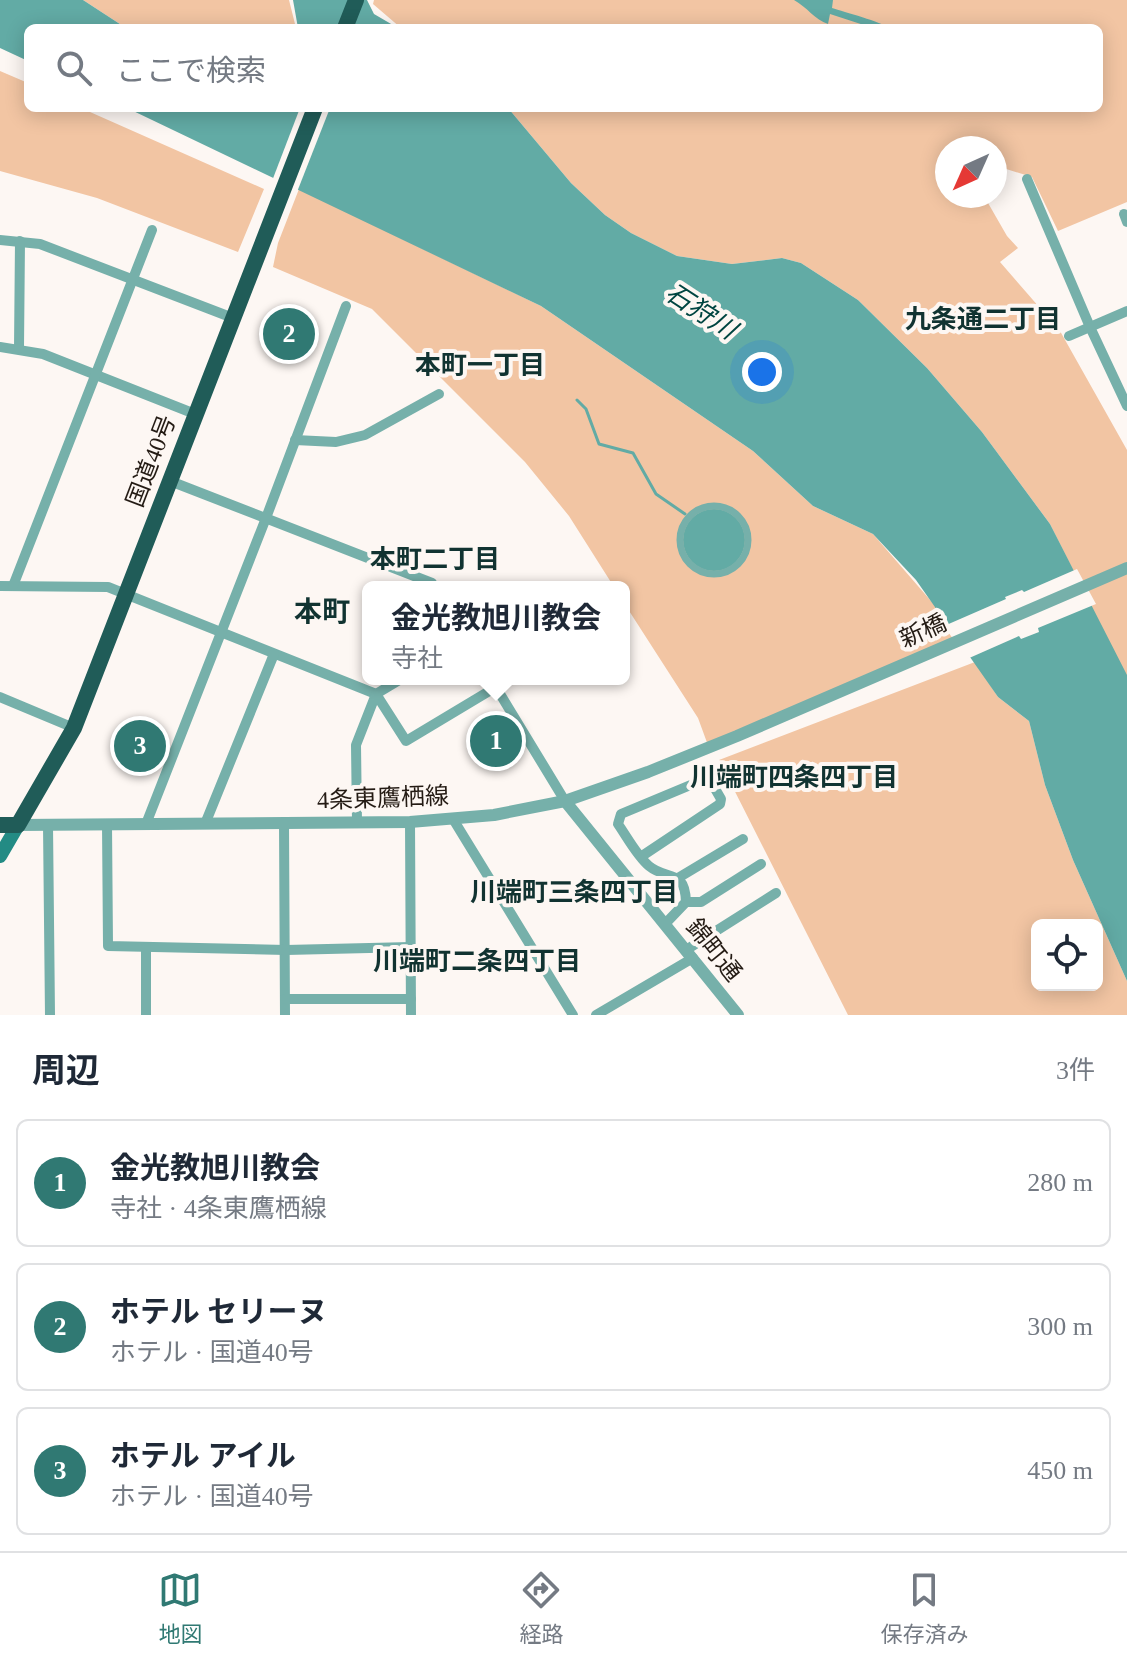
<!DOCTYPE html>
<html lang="ja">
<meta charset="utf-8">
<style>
body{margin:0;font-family:"Times New Roman","Noto Sans JP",serif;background:#f6f6f7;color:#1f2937}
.controls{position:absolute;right:24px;bottom:24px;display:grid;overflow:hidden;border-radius:12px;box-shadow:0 4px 20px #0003}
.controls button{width:72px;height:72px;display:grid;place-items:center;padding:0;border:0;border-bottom:2px solid #e0e1e3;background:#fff;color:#1f2937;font:40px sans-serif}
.compass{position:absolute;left:935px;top:136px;width:72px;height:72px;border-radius:50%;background:#fff;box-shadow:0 4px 20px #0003;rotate:225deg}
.you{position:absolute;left:762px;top:372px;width:28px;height:28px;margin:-20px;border:6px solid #fff;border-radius:50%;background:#1a73e8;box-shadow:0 0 0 12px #1a73e833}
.badge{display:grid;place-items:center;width:52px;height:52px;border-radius:50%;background:#307973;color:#fff;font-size:26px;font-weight:700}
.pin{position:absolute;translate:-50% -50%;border:4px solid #fff;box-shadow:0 2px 8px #0006}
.popup{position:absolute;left:362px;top:581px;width:268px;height:104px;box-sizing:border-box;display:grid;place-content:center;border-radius:12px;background:#fff;filter:drop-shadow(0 2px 6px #0005);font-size:26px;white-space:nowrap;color:#747a83}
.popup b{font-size:30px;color:#1f2937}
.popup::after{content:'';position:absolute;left:50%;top:100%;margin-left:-16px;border:16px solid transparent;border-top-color:#fff}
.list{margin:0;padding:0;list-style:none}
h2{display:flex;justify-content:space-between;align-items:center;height:104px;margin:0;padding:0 32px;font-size:34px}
h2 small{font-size:26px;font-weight:400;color:#747a83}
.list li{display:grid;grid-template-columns:52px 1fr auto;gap:24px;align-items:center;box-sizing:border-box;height:128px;margin:0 16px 16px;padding:0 16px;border:2px solid #e0e1e3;border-radius:12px}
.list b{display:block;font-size:30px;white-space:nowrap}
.list p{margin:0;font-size:26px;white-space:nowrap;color:#747a83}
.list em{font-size:26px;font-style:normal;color:#747a83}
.icon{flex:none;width:44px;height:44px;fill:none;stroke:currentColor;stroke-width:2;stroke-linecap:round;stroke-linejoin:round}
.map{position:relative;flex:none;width:1127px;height:1015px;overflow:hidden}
.search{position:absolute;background:#fff;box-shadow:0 4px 20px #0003;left:24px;right:24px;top:24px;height:88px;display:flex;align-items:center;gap:20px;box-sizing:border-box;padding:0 28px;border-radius:12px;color:#747a83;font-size:30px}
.sheet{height:536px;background:#fff}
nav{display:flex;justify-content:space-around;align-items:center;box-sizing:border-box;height:112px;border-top:2px solid #e0e1e3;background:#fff;font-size:22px;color:#747a83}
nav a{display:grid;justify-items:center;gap:4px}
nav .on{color:#307973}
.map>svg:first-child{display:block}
.green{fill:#f2c5a3;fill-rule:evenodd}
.water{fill:#62aba5}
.pier{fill:#fdf7f3}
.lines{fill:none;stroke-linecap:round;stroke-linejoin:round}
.stream{stroke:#62aba5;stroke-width:3}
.pedestrian{stroke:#76b0aa;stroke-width:7}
.minor{stroke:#76b0aa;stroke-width:10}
.tertiary{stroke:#76b0aa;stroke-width:12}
.secondary{stroke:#238b84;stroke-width:14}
.trunk{stroke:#205c58;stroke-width:16}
.labels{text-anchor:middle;stroke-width:8;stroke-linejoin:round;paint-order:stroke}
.street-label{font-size:24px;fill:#241b14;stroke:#fdf7f3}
.water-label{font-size:26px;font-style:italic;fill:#004541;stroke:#fdf7f3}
.neighbourhood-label{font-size:26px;font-weight:bold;fill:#113331;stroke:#fdf7f3}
.quarter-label{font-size:28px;font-weight:bold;fill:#113331;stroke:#fdf7f3}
</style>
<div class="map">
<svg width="1127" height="1015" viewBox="0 0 1127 1015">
<rect width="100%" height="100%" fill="#fdf7f3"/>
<g class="green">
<path d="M83 0H289L296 28H126Z"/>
<path d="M374 0H1127V202L1058 231 1032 177 1003 168 995 173V148H947V196H984L1007 236 1018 248 1000 262 1060 331 1127 450V679L1050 524 982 432 927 368 858 300 801 263 782 258 732 264 677 256 631 233 605 215 571 183 508 108H1099V28H401L373 4Z"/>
<path d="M0 71 28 83V108H81L264 189 238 252 97 198 0 171Z"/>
<path d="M299 189 541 306 753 451 813 506 873 534 963 638 709 748 698 718 624 603V587H614L569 516 525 462 372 309 273 267 278 243Z"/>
<path d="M975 662 998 697 1029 721 1045 785 1073 860 1127 981V1015H848L719 760ZM1037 925H1097V985H1037Z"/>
</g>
<g class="water">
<path d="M0 0H83L126 28H28V61L0 48Z"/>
<path d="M293 0H367L374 14 398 28H298Z"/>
<path d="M794 0H833L832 8C844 12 882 22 889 28H873L830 14 828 24C815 20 807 7 794 0Z"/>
<path d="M127 108H508L571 183 605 215 631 233 677 256 732 264 782 258 801 263 858 300 927 368 982 432 1050 524 1127 675V981L1073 860 1045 785 1029 721 998 697 916 580 873 534 813 506 753 451 541 306Z"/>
<circle cx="714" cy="540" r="31"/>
</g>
<g class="pier">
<path d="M300 108H330L297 192 272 181Z"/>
<path d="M1077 569 1096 604 1038 628 1039 632 1021 639 1019 636 967 659 944 626 1006 599 1005 597 1022 590 1024 592Z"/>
</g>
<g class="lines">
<path class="stream" d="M577 400 586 409 599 444 633 453 656 494 685 514"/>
<circle class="pedestrian" cx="714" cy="540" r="34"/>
<g class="minor">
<path d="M1027 179 1090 327 1127 406"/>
<path d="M1124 214 1127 222"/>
<path d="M0 240 40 244 233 318"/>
<path d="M1069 336 1127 311"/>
<path d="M0 347 43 354 195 414"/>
<path d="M19 348 20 241"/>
<path d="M295 440 336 442 365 435 439 394"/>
<path d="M170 481 432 583 434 587"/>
<path d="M0 586 108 587 376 694 406 741 496 687"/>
<path d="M13 586 152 230"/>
<path d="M491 679 565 801"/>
<path d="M0 697 74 728"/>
<path d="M453 819 573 1015"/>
<path d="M357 822 356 745 376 694 401 679"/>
<path d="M410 822 411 1015"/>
<path d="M284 823 285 1015"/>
<path d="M107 824 108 946 286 950 411 947"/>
<path d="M146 824 266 518 346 306"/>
<path d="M205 824 274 654"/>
<path d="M48 825 50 1015"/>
<path d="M642 856 720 804 721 799 710 780 705 779 621 814 618 824C627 837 637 856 649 866 667 881 685 868 686 902L665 924"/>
<path d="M678 878 743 839"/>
<path d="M686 902H701L761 864"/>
<path d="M146 948V1015"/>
<path d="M686 950 776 893"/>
<path d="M285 999H411"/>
<path d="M596 1015 693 958"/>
</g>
<g class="tertiary">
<path d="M565 801 738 1015"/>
<path d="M18 825 410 822 494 815 565 801 648 772 737 736 1127 568"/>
</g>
<path class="secondary" d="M0 856 18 825"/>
<g class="trunk">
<path d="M345 28 356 0"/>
<path d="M0 825H18L74 728 315 108"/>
</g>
</g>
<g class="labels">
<g class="street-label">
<text transform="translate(151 461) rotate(-69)" y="8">国道40号</text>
<text transform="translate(923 631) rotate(-24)" y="8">新橋</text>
<text transform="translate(383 798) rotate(-2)" y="8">4条東鷹栖線</text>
<text transform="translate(714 950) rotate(51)" y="8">錦町通</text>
</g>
<g class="water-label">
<text transform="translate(701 311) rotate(33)" y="9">石狩川</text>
</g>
<g class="neighbourhood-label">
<text x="983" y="328">九条通二丁目</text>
<text x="480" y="374">本町一丁目</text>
<text x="435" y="568">本町二丁目</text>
<text x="794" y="786">川端町四条四丁目</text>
<text x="574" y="901">川端町三条四丁目</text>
<text x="477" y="970">川端町二条四丁目</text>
</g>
<g class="quarter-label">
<text x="322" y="621">本町</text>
</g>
</g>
</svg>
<div class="controls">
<button><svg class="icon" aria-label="locate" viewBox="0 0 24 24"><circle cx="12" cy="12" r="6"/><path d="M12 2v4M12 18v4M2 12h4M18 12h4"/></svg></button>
</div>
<svg class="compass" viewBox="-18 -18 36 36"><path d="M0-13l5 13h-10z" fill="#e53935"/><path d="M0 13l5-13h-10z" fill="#747a83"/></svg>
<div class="you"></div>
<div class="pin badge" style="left:496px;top:741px">1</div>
<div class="popup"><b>金光教旭川教会</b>寺社</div>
<div class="pin badge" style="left:289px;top:334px">2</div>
<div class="pin badge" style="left:140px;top:746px">3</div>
<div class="search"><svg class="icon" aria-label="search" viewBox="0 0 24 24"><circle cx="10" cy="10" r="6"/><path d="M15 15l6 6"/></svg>ここで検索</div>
</div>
<section class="sheet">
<h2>周辺<small>3件</small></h2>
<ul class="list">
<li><span class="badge">1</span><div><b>金光教旭川教会</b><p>寺社 · 4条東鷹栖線</p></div><em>280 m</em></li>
<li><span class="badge">2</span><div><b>ホテル セリーヌ</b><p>ホテル · 国道40号</p></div><em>300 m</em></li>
<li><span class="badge">3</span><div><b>ホテル アイル</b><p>ホテル · 国道40号</p></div><em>450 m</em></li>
</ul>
</section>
<nav>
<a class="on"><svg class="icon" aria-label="map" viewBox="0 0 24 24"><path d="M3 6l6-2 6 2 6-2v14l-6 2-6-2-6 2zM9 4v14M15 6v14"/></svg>地図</a>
<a><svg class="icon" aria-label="directions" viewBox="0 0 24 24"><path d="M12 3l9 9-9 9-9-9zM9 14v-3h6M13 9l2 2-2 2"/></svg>経路</a>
<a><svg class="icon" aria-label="saved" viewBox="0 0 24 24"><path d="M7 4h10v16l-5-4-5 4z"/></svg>保存済み</a>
</nav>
